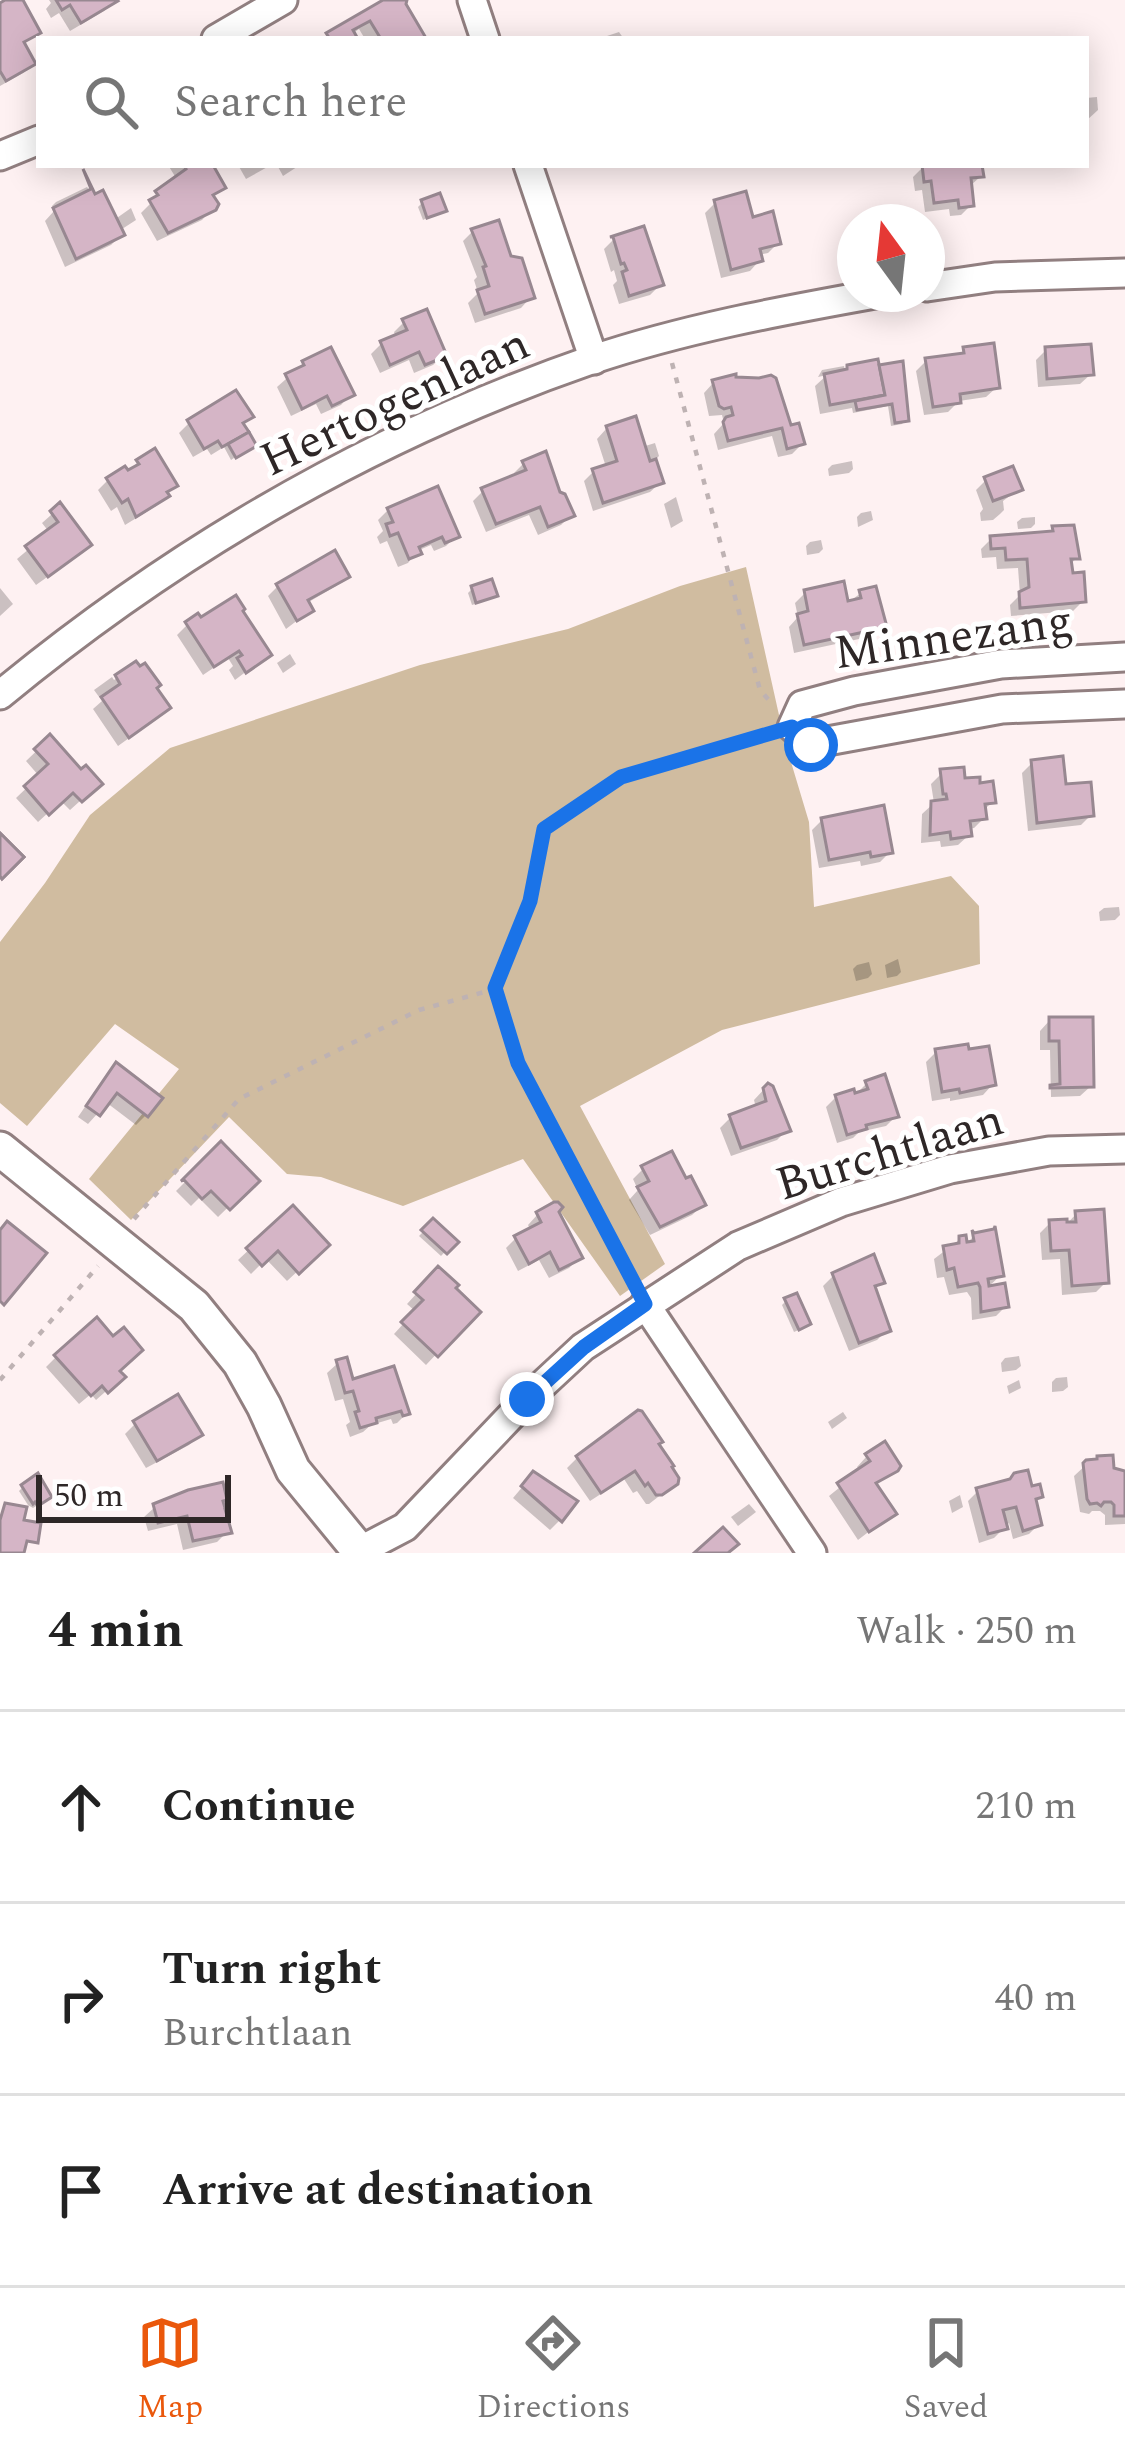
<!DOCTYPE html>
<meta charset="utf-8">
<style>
body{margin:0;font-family:Spectral,serif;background:#f6f6f6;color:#222}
.compass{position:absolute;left:837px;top:204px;width:108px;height:108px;border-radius:50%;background:#fff;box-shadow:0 6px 30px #0003;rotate:345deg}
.scale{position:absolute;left:36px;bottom:30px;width:195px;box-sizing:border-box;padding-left:12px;border:6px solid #2e2727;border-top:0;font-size:33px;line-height:42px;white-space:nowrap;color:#2e2727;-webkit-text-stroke:9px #fff;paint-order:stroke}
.stop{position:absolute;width:36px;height:36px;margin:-27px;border:9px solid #1a73e8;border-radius:50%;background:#fff}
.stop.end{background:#1a73e8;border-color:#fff;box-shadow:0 3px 12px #0008}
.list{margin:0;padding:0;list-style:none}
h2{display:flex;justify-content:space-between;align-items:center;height:156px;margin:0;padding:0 48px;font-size:51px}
h2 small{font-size:39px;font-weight:400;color:#767676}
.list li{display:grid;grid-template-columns:78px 1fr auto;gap:36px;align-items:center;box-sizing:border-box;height:192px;padding:0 48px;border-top:3px solid #e0e0e0}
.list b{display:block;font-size:45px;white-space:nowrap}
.list p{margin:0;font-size:39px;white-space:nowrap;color:#767676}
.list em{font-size:39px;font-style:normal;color:#767676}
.icon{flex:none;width:66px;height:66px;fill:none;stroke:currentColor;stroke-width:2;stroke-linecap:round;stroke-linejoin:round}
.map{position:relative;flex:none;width:1125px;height:1553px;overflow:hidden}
.search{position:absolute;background:#fff;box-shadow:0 6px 30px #0003;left:36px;right:36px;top:36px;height:132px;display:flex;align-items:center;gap:30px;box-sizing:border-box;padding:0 42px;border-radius:0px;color:#767676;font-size:45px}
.sheet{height:732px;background:#fff}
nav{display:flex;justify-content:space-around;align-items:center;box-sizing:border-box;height:168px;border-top:3px solid #e0e0e0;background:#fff;font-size:33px;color:#767676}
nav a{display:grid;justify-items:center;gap:6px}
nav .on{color:#ea580c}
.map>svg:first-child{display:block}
.forest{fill:#d0bca0}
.shadow{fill:#0003}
.building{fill:#d5b5c6;stroke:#988891;stroke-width:3}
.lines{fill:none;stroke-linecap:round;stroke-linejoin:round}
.minor-casing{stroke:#917f80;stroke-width:33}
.tertiary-casing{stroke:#917f80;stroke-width:39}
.path{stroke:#beb2b3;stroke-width:4.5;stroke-dasharray:6 9;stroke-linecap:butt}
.minor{stroke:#fff;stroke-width:27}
.tertiary{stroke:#fff;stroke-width:33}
.route{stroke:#1a73e8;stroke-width:15}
.labels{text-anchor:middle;stroke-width:10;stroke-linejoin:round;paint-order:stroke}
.street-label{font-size:48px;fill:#2e2727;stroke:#fff}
</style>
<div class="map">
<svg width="1125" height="1553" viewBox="0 0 1125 1553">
<rect width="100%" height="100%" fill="#fef1f2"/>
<path class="forest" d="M746 567 785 742 809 822 814 907 951 876 979 906 980 964 722 1030 580 1106 665 1264 620 1296 523 1159 403 1206 321 1177 287 1174 229 1117 131 1220 89 1179 179 1069 115 1024 27 1126 0 1103V942L45 883 90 815 170 748 420 665 568 629 680 586Z"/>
<g class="shadow">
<path d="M12 0H19L37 32 22 45 33 63 23 73 0 86V6Z"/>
<path d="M49 0H114V1L104 11 70 31 59 13 51 18 46 9 51 3Z"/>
<path d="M389 0H403L421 39H365L359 29 352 34 355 39H324Z"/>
<path d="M619 32 624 39H598Z"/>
<path d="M1097 97 1098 110 1086 121V98Z"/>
<path d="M168 165H209L222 187 211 198 213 208 202 220 157 241 141 213 176 178Z"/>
<path d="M238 165H271L246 179Z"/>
<path d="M277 165H300L283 176Z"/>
<path d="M942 165H979L981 176 969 187 971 205 961 215 950 216 949 209 925 212 922 190 915 191 913 177 923 167Z"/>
<path d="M87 187 114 220 131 208 136 220 119 231 121 235 111 245 65 267 45 221 54 211 52 206 56 202Z"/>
<path d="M422 203 443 210 423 220 418 207Z"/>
<path d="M715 203 751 221 778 243 768 253 759 255 760 260 750 271 721 278 705 213Z"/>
<path d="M473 231 509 259 531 297 521 308 475 323 468 303 478 293 474 280 477 277 463 241Z"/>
<path d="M614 239 660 285 650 295 619 304 613 285 617 281 614 270 611 272 604 249Z"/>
<path d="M404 322 443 355 433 365 414 373 409 360 380 373 371 354 381 344 396 338 394 332Z"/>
<path d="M964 350 997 387 986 397 959 401 948 412 924 415 916 371 926 361 958 357Z"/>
<path d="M1046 350 1091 374 1080 384 1038 387 1036 360Z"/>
<path d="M304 363 351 394 341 405 321 414 316 404 291 416 277 387Z"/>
<path d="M876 363 906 419 902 424 891 426 888 406 853 413 852 408 820 414 815 386 827 375 818 377 822 370 844 366 845 371 848 368Z"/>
<path d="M714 382 788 429 802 444 792 454 778 457 772 436 718 450 714 434 724 423 722 415 709 416 704 393Z"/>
<path d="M250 416 241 425 253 445 231 460 224 447 211 455 207 449 193 457 179 433 189 423Z"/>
<path d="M607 428 642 447 655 443 659 456 654 461 661 482 650 492 593 511 584 481 594 471 606 467 597 439Z"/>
<path d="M852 461 853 469 849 473 829 476 828 469 832 465Z"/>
<path d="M138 462 174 485 156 506 125 525 117 507 111 511 98 490 108 480 127 473Z"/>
<path d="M524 463 558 494 571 515 561 525 538 535 529 515 486 532 473 501 483 491 516 477 514 473Z"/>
<path d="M986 480 1019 489 1003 501 1004 510 1000 514 993 520 981 521 980 513 983 509 976 490Z"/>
<path d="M676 497 683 521 671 528 664 504Z"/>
<path d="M60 507 78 555 36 585 17 559 49 532 42 523Z"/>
<path d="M388 510 456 536 446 546 434 551 431 545 417 551 408 563 398 567 387 541 380 544 377 537 383 531 378 520Z"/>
<path d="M871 511 873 520 858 527 857 517 861 513Z"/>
<path d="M1035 517V524L1031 528 1018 529 1017 522 1022 518Z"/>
<path d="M1054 529 1077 558 1069 565 1083 601 1073 611 1011 616 1010 605 1020 595 1018 568 997 569 996 557 982 558 981 549 991 539 1049 534Z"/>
<path d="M821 540 823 549 819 553 807 555 806 546 810 542Z"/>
<path d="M346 576 336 586 307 603 311 610 286 629 268 596 278 586Z"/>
<path d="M0 588 13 604 0 616Z"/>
<path d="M472 589 494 595 490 599 472 605 468 593Z"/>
<path d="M805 593 846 604 861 593 883 626 873 636 794 653 789 627 798 617 795 603Z"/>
<path d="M187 625 268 655 235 680 229 670 233 666 228 658 203 675 177 635Z"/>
<path d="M290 654 296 664 283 673 277 663Z"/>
<path d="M136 665 157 718 118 746 93 709 102 701 94 690 112 677 114 680Z"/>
<path d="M50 738 81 773 99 784 70 810 61 801 38 822 16 798 39 776 26 761Z"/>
<path d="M1032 763 1064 788 1091 815 1081 825 1028 831 1022 773Z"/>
<path d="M941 774 963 782 993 801 983 811 984 818 974 828 968 829 969 835 958 845 941 847 940 841 921 843 922 814 934 803 931 784Z"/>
<path d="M822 820 890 852 880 862 861 866 860 861 819 868 812 830Z"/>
<path d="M1119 907 1120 915 1115 920 1100 921 1099 912 1104 908Z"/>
<path d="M898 959 901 972 897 976 887 978 885 965Z"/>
<path d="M869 962 872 974 868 978 856 981 853 969 857 965Z"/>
<path d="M1050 1020 1091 1086 1080 1096 1051 1097 1050 1050H1040V1031Z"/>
<path d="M936 1052 993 1084 983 1095 950 1101V1098L932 1101 926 1062Z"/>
<path d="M106 1076 146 1115 136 1125 107 1103 88 1124 78 1117Z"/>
<path d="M867 1083 896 1116 886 1126 859 1132 853 1138 837 1143 826 1107 836 1097H853Z"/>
<path d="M766 1087 787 1130 777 1140 731 1156 720 1128 730 1118 756 1108 754 1100Z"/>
<path d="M221 1146 256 1180 218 1217 199 1198 191 1206 176 1191Z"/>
<path d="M643 1169 685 1182 703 1205 692 1215 650 1235 629 1200 638 1190 633 1179Z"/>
<path d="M293 1209 326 1245 287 1281 266 1259 251 1274 238 1260Z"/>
<path d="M556 1212 579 1258 569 1268 549 1278 539 1260 518 1271 506 1248 516 1238 531 1231 528 1225 538 1214Z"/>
<path d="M1076 1214 1106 1282 1096 1292 1062 1295 1060 1259 1042 1260 1040 1233 1050 1223 1064 1227Z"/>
<path d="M433 1222 454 1242 441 1256 419 1236Z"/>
<path d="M974 1236 1001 1275 986 1289 1006 1306 996 1316 972 1320 971 1298 967 1292 949 1295 944 1277 937 1278 934 1259 959 1240 965 1245Z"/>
<path d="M438 1270 452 1289 476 1312 426 1365 394 1334 415 1311 407 1304Z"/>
<path d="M834 1275 882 1282 874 1290 887 1330 877 1340 849 1351 823 1286Z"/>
<path d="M786 1301 803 1328 794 1332 782 1305Z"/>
<path d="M1019 1356 1021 1366 1016 1370 1002 1372 1001 1363 1005 1358Z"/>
<path d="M56 1357 117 1371 122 1377 96 1400 91 1394 79 1404 46 1367Z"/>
<path d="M338 1363 351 1382 407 1413 397 1423 393 1424 391 1419 371 1425 363 1432 350 1437 346 1425 350 1422 343 1399 335 1401 327 1373Z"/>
<path d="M1067 1377 1068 1387 1063 1391 1052 1392V1382L1056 1378Z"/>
<path d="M1019 1380 1021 1388 1009 1394 1007 1386Z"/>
<path d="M843 1412 847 1418 832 1429 828 1422Z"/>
<path d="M135 1424 199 1435 189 1445 146 1468 125 1434Z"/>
<path d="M656 1445 676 1483 649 1504H646L637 1491 633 1493 624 1479 590 1501 567 1468 577 1458Z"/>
<path d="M867 1456 896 1469 874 1486 893 1513 858 1540 829 1496 860 1471 857 1467Z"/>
<path d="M1088 1463 1125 1472V1524L1105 1525V1515L1100 1511H1092L1089 1514 1080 1512 1074 1476Z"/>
<path d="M524 1485 560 1520 550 1530 513 1498Z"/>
<path d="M23 1487 44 1501 33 1508 28 1505 19 1491Z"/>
<path d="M1030 1489 1040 1496 1034 1503 1039 1524 1029 1534 1013 1539 1009 1523 994 1538 979 1543 968 1501 978 1491Z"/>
<path d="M960 1495 963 1507 952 1513 949 1501Z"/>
<path d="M221 1502 227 1532 217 1542 183 1550 177 1524 148 1531 144 1517 155 1507Z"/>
<path d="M749 1504 756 1512 738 1526 731 1517Z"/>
</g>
<g class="building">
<path d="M5 0H23L41 33 24 42 36 64 6 81 0 71V3Z"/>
<path d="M56 0H117L118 1 81 23 70 5 62 10Z"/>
<path d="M383 0H407L406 4 426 38 381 39 370 21 353 30 358 39H330L326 33Z"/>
<path d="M184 165H213L226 188 213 195 219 204 216 210 168 233 149 200 158 195 155 191 186 169Z"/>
<path d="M922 165H982L984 177 971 178 974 206 959 208 958 200 934 203 931 181 924 182Z"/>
<path d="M83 169 95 194 103 190 125 235 76 259 53 208 91 189Z"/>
<path d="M746 191 753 217 773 211 781 244 760 249 763 261 731 270 714 200Z"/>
<path d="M440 193 447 211 427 218 421 200Z"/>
<path d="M499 220 511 256 522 258 535 298 485 314 477 290 489 286 483 267 486 266 471 229Z"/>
<path d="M644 226 664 285 629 296 622 272 627 270 624 263 621 264 613 237H610Z"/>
<path d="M427 309 447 356 425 365 419 352 390 365 380 341 407 330 402 319Z"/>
<path d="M994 343 1000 388 960 394 961 403 933 407 925 358 964 353 963 347Z"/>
<path d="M1091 344 1094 375 1047 379 1045 347Z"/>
<path d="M331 347 355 395 332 406 327 396 302 409 285 374 304 365 302 361Z"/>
<path d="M878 359 885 395 830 405 824 374 847 369V365Z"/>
<path d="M903 361 909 421 895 423 892 404 857 410 855 401 885 395 879 365Z"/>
<path d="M736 374V377L759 378 771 375 776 378 791 425 799 423 805 444 787 449 782 428 728 441 723 422 726 417 733 415 731 407 724 409 719 406 712 380Z"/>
<path d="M236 390 254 417 243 423 249 432 222 447 218 441 204 449 187 420Z"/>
<path d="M636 416 650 461 656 459 664 483 603 503 592 469 617 461 606 426Z"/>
<path d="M249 432 257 446 236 458 228 444Z"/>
<path d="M155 448 178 486 167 492 170 496 136 517 128 499 122 503 106 478 125 466 128 470 139 464 136 460Z"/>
<path d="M546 451 560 492 565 494 575 516 548 527 540 507 496 524 481 488 526 470 522 461Z"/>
<path d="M1013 466 1023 490 993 501 984 477Z"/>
<path d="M438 486 460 537 445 543 442 537 419 547 422 554 409 559 398 533 390 536 386 524 393 522 387 508Z"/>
<path d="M60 502 92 545 48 577 25 546 58 522 50 511Z"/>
<path d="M1074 525 1080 559H1071L1073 573 1084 572 1086 602 1020 608 1019 592 1029 587 1027 559 1006 560 1005 548 991 549 990 536 1053 531 1052 526Z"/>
<path d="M335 550 350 577 308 600 314 611 297 621 276 584Z"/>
<path d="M492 579 498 596 476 603 471 586Z"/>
<path d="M844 581 848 601 861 598 859 590 876 586 887 627 804 645 797 614 808 611 804 590Z"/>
<path d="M236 595 245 609 243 611 272 655 246 673 237 658 242 655 239 651 214 667 185 622 198 613 201 617Z"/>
<path d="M136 661 140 666 145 663 161 685 157 688 171 708 129 738 101 697 120 684 115 675Z"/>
<path d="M50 734 81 769 86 765 103 784 82 802 73 793 49 815 24 786 48 764 34 749Z"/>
<path d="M1063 756 1066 784 1091 782 1094 816 1037 823 1031 760Z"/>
<path d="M964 767 965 778 980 777V783L993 781 996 803 985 804 987 819 970 821 972 836 951 839 950 832 930 835 931 801 947 799 946 794H943L940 769Z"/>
<path d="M884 805 893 853 871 857 870 852 829 860 821 818Z"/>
<path d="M0 833 24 857 2 879 0 876Z"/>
<path d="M0 833 24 857 2 879 0 876Z"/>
<path d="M1049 1017H1093L1094 1087 1050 1088V1085L1060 1084 1059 1041H1049Z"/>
<path d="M968 1044 969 1049 989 1046 996 1085 960 1093 959 1089 942 1092 935 1049Z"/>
<path d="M116 1062 163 1098 148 1117 117 1093 100 1116 86 1106Z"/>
<path d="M885 1074 899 1117 866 1125 867 1129 847 1135 835 1095 854 1089 855 1093 868 1089 865 1081Z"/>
<path d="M768 1083 773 1086 791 1131 741 1148 729 1115 766 1101 763 1088Z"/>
<path d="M221 1141 260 1181 230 1210 211 1191 202 1199 184 1180 181 1181Z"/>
<path d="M672 1151 686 1178 691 1176 706 1205 660 1227 637 1187 649 1181 641 1166Z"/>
<path d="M554 1202H558L563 1207 559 1212 583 1258 559 1270 550 1252 529 1264 514 1236 541 1222 536 1212Z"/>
<path d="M293 1205 330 1245 299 1274 278 1251 262 1266 246 1248Z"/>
<path d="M1104 1209 1109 1283 1072 1286 1069 1250 1051 1251 1049 1220 1067 1219V1222H1076L1075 1211Z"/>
<path d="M433 1218 459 1242 447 1254 421 1230Z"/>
<path d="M7 1221 47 1253 4 1305 0 1301V1230Z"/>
<path d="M995 1226 1004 1276 988 1279 989 1286 1005 1283 1009 1307 981 1312 980 1287 978 1283 958 1287 954 1268 947 1270 943 1246 959 1243V1236L966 1235 967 1242 974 1241 972 1230 974 1233 994 1229Z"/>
<path d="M874 1254 885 1283 875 1286 891 1331 859 1343 832 1273Z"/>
<path d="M438 1266 459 1285 456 1288 481 1312 438 1357 401 1322 423 1300 414 1292Z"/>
<path d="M797 1293 811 1324 799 1330 784 1298Z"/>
<path d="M97 1317 113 1336 124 1327 143 1350 120 1371 126 1377 108 1393 102 1386 91 1396 54 1355Z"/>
<path d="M347 1357 353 1379 394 1366 410 1414 403 1416 401 1411 376 1418 377 1423 360 1428 355 1412 359 1411 353 1391 345 1393 336 1360Z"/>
<path d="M178 1394 203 1435 157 1461 133 1421Z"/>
<path d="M638 1410 642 1411 663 1442 659 1444 674 1466 672 1467 679 1478 678 1484 662 1495H656L648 1483 645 1486 635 1471 601 1493 576 1456Z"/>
<path d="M885 1441 901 1466 898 1471 876 1483 897 1514 869 1532 837 1483 870 1461 865 1454Z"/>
<path d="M1113 1455 1114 1468 1125 1471V1516H1114V1505L1111 1502H1104L1101 1506 1097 1503 1090 1504 1087 1499 1083 1463 1086 1460 1097 1459V1456Z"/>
<path d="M1028 1470 1032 1486 1040 1484 1043 1497 1036 1499 1042 1525 1023 1531 1016 1507 1003 1510 1008 1529 988 1534 976 1488 1010 1479 1014 1473Z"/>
<path d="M533 1471 578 1501 562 1522 521 1486Z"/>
<path d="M38 1473 52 1497 38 1506 35 1502 33 1504 21 1485Z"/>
<path d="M223 1482 227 1500 223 1501 225 1508H229L225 1509 232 1533 193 1541 187 1516 158 1523 153 1504 188 1490Z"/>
<path d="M5 1503 27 1507 24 1520 41 1523 38 1543 27 1541 24 1553H0V1520Z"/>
<path d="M723 1527 739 1544 728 1553H694Z"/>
</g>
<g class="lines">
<defs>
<g id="minor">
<path d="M472 0 485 39"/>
<path d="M216 39 283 0"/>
<path d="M0 156 39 140"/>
<path d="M528 165 594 360"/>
<path d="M927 287 995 277 1125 273"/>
<path d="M1125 657 1001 664 854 691 802 705 792 727 811 744 1002 709 1125 704"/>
<path d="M0 695C177 549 374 435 591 360 683 329 780 311 875 294"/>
<path d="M645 1304 812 1553"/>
<path d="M361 1550 405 1527 527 1399 583 1347 738 1246 841 1202 950 1169 1049 1151 1125 1149"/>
</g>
<path id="tertiary" d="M0 1149 194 1306 240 1363 264 1406 293 1470 361 1553"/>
</defs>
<use href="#minor" class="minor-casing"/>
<use href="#tertiary" class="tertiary-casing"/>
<g class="path">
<path d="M672 363 760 690 774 706"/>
<path d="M495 989 518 1063 633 1281"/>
<path d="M134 1219 239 1099 419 1010 495 989 530 901 544 829 621 777 768 734"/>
<path d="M0 1380 98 1266"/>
</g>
<use href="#minor" class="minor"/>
<use href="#tertiary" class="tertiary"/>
</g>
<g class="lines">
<path class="route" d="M527 1399 584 1347 645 1304 518 1063 495 988 530 901 544 829 621 777 792 727 811 745"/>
</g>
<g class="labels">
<g class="street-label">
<text transform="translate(394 400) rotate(-25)" y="17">Hertogenlaan</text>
<text transform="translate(953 635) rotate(-8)" y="17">Minnezang</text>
<text transform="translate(889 1150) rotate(-17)" y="17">Burchtlaan</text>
</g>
</g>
</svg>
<svg class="compass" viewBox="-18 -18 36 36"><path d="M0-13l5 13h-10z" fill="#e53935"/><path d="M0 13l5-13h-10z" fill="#767676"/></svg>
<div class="scale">50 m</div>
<div class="stop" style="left:811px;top:745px"></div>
<div class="stop end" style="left:527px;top:1399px"></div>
<div class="search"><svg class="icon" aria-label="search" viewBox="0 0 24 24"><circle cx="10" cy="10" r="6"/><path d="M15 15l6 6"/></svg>Search here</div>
</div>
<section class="sheet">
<h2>4 min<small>Walk · 250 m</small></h2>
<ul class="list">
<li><svg class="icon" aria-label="ahead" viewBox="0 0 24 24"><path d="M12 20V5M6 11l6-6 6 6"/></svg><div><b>Continue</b></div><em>210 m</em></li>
<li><svg class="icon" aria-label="right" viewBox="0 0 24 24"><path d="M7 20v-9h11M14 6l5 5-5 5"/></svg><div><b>Turn right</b><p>Burchtlaan</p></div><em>40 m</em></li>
<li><svg class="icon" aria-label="arrive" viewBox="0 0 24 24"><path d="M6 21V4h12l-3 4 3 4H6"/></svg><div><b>Arrive at destination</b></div></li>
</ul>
</section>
<nav>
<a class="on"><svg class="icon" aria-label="map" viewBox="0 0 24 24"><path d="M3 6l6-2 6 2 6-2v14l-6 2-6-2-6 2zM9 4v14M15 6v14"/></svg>Map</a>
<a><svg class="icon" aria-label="directions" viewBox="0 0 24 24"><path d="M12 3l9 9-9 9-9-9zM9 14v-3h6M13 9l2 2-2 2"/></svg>Directions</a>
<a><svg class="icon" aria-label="saved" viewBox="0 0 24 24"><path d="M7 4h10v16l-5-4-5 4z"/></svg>Saved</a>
</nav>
